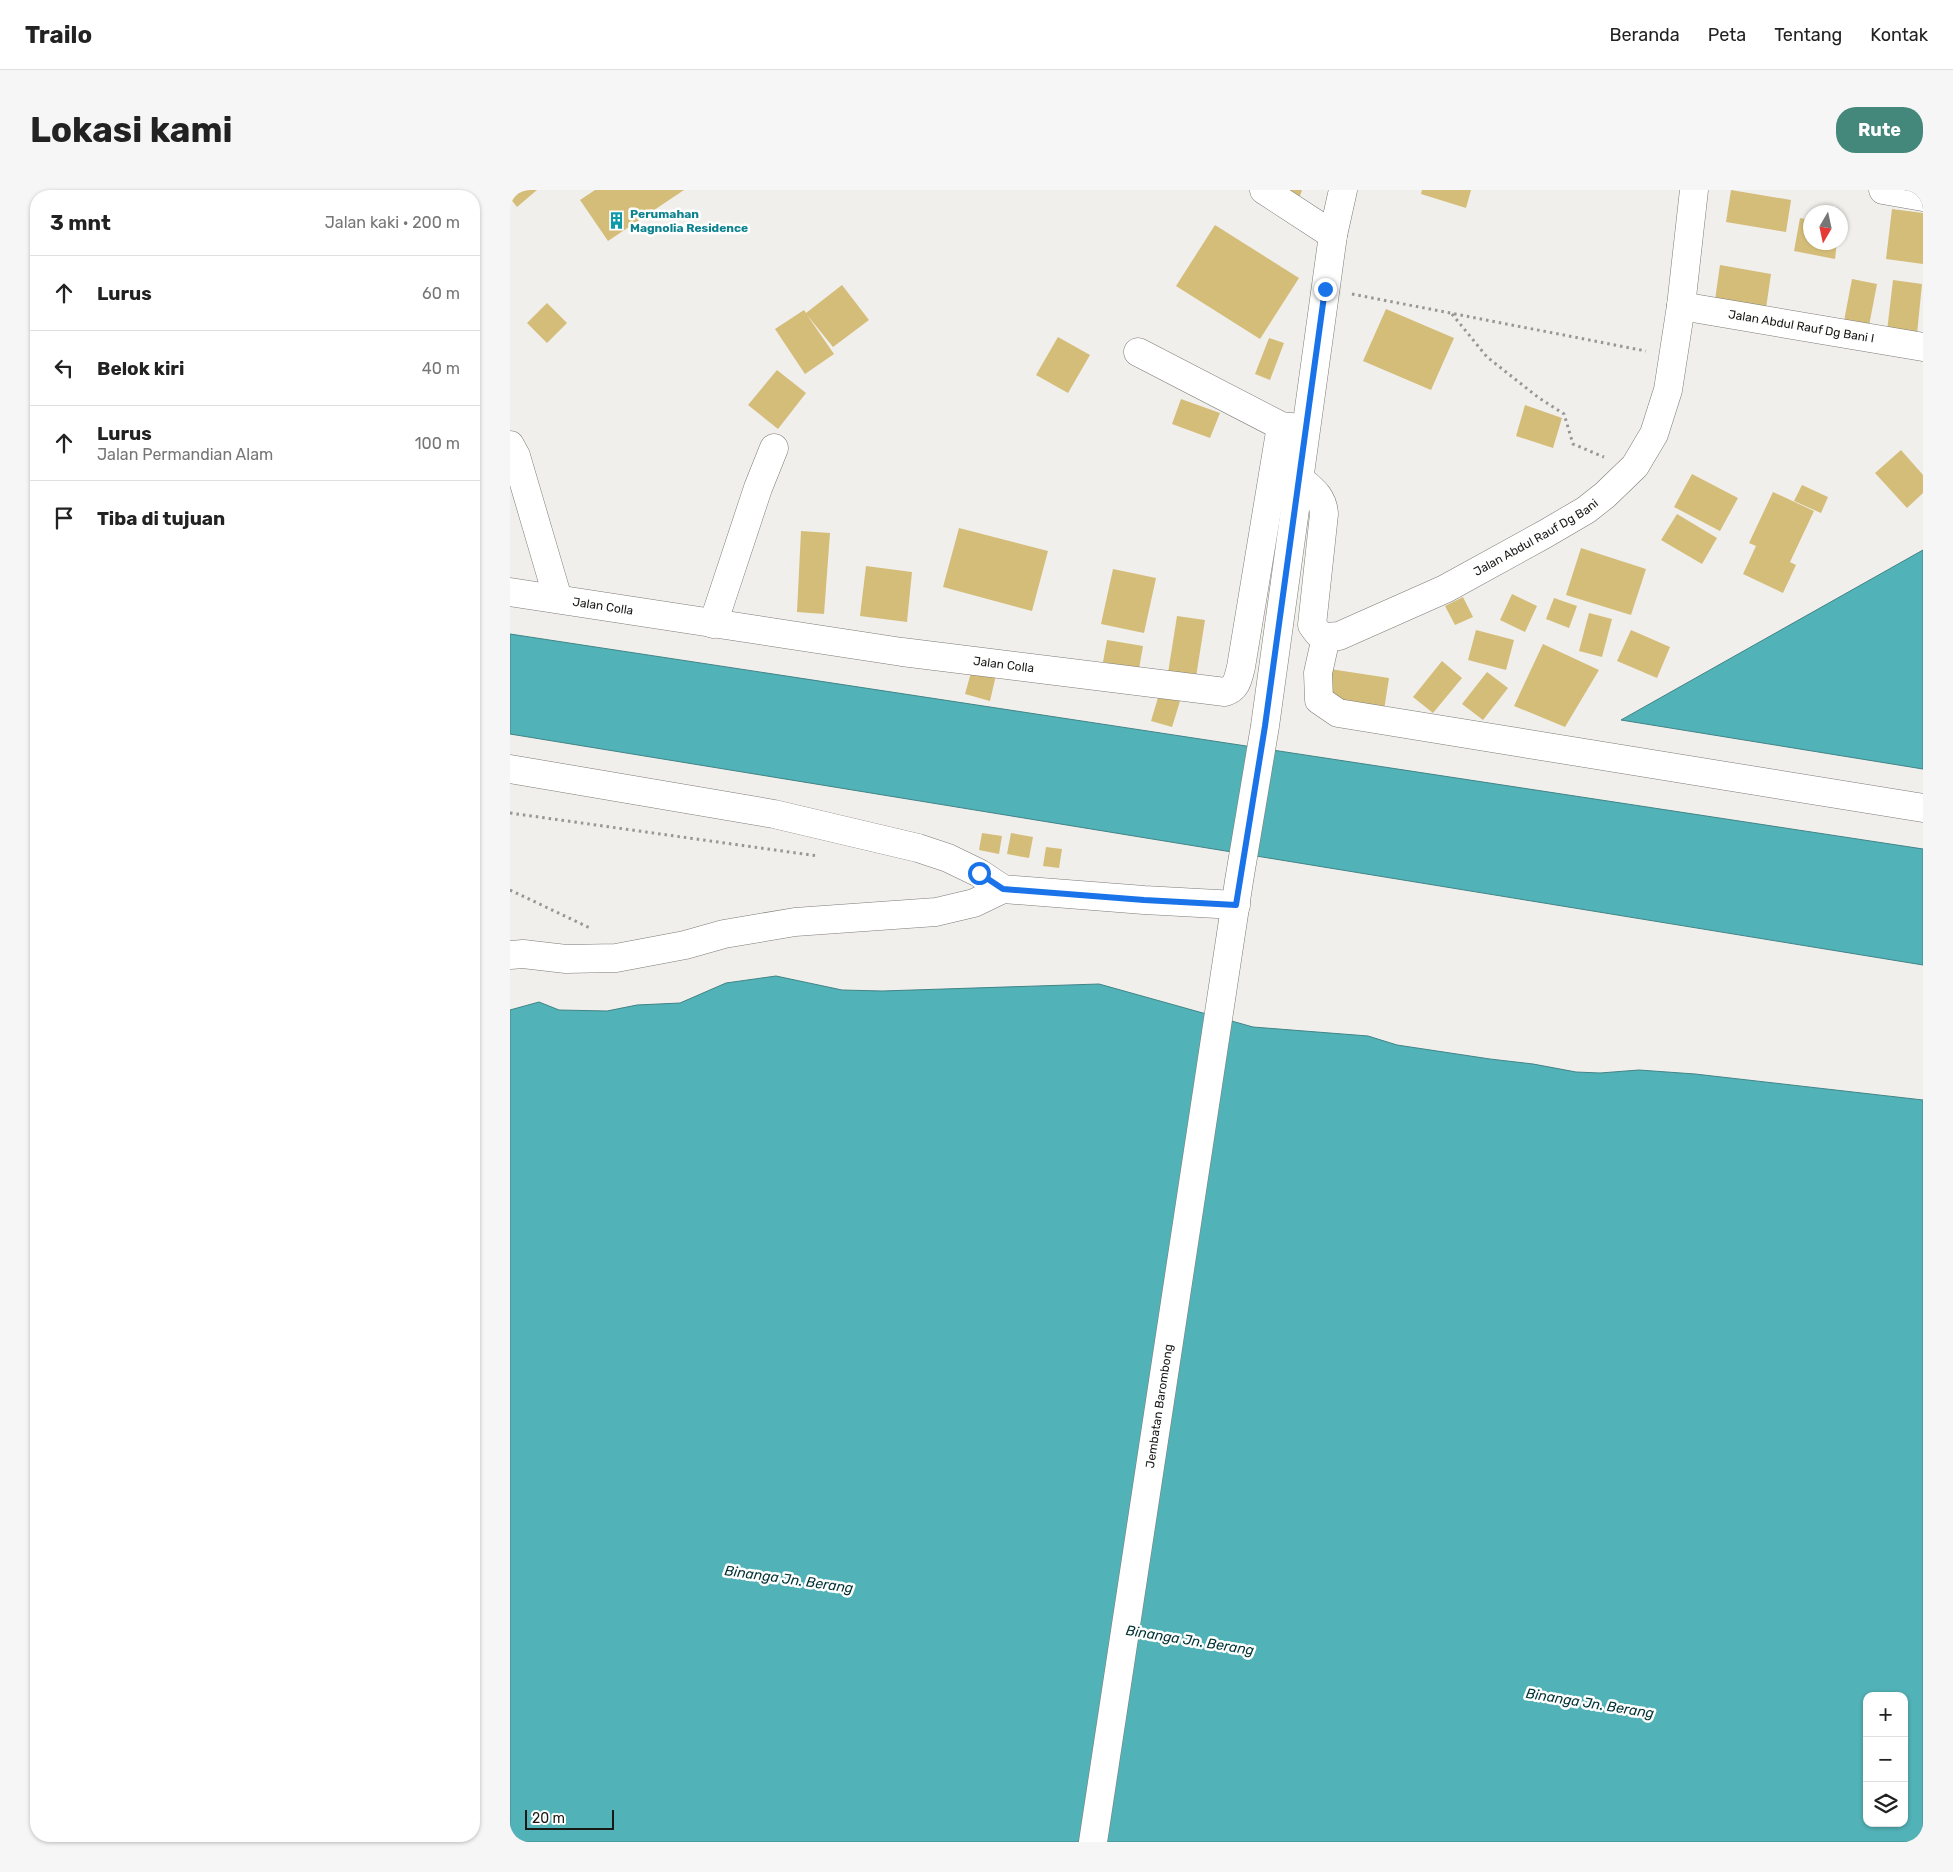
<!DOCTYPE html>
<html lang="id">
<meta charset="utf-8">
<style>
body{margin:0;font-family:Rubik,sans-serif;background:#f6f6f6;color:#222}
.controls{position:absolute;right:15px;bottom:15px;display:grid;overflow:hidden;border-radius:10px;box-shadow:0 1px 4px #0004}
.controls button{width:45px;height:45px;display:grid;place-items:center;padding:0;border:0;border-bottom:1px solid #e0e0e0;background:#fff;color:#222;font:25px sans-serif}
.compass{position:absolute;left:1293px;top:15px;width:45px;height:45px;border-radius:50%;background:#fff;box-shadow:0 1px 4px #0004;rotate:189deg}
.scale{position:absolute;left:15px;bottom:12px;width:89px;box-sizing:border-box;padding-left:5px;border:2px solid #191917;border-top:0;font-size:14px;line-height:18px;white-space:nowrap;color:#191917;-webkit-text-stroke:4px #fff;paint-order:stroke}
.stop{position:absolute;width:15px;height:15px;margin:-11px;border:4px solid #1a73e8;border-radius:50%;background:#fff}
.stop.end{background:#1a73e8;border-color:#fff;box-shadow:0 1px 5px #0008}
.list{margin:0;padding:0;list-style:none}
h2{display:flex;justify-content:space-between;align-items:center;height:65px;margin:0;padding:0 20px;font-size:21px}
h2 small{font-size:16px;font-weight:400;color:#767676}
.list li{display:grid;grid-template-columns:32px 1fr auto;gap:15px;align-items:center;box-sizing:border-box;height:75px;padding:0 20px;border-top:1px solid #e0e0e0}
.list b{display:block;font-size:19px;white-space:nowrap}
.list p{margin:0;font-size:16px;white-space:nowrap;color:#767676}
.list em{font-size:16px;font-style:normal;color:#767676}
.icon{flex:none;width:28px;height:28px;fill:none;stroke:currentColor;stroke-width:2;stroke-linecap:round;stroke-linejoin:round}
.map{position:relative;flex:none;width:1413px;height:1652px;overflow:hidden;border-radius:20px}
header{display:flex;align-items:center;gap:30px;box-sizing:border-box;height:70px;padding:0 25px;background:#fff;border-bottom:1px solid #e0e0e0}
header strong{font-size:24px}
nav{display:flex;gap:28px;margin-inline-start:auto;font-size:18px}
.intro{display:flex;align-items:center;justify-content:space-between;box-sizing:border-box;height:120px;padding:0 30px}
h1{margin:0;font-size:35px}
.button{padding:12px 22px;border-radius:20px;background:#44887b;color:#fff;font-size:18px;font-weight:700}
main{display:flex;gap:30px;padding:0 30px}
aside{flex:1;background:#fff;border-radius:20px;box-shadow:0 1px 4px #0004}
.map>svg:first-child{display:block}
.water{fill:#51b2b7;stroke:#408487;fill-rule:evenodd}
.building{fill:#d4bd79}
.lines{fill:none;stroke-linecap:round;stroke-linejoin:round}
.minor-casing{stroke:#7d7b77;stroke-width:29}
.major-casing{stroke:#7d7b77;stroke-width:29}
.path{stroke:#989793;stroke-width:3;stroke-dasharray:2.5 4;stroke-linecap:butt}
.minor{stroke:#fff;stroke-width:28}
.major{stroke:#fff;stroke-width:28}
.route{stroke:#1a73e8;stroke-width:6}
.labels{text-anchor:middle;stroke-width:5;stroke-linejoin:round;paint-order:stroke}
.culture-label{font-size:12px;font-weight:bold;fill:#0d838f;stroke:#fff;text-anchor:start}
.street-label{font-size:12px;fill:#191917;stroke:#fff}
.water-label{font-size:14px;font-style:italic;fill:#013234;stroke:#fff}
</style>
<header>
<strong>Trailo</strong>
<nav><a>Beranda</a><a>Peta</a><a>Tentang</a><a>Kontak</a></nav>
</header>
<div class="intro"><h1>Lokasi kami</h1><a class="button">Rute</a></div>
<main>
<aside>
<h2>3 mnt<small>Jalan kaki · 200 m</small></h2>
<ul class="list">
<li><svg class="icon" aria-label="ahead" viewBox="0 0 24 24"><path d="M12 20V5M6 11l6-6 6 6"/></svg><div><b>Lurus</b></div><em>60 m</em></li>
<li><svg class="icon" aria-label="left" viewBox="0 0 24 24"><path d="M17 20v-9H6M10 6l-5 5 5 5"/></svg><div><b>Belok kiri</b></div><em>40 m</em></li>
<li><svg class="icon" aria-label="ahead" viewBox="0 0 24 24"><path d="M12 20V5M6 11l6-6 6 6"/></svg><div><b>Lurus</b><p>Jalan Permandian Alam</p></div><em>100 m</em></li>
<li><svg class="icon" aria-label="arrive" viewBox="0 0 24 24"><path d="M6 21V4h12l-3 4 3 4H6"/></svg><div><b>Tiba di tujuan</b></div></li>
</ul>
</aside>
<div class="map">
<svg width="1413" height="1652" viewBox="0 0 1413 1652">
<rect width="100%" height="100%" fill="#f1efeb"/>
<g class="water">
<path d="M1413 360V579L1111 530Z"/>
<path d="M0 444 1413 659V775L0 544Z"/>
<path d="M266 786 332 800 372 801 589 794 743 837 858 846 887 855 980 869 1023 874 1066 882 1090 883 1129 880 1185 884 1413 910V1652H0V820L29 812 49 820 97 821 127 815 170 813 216 793ZM1357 1506H1394V1633H1357Z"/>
</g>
<g class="building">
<path d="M0 0H27L7 17 0 8Z"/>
<path d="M85 0H174L98 51 70 10Z"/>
<path d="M765 0H792L789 9Z"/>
<path d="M912 0H961L956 18 911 4Z"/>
<path d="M1221 0 1281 10 1276 42 1216 32Z"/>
<path d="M1382 19 1413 23V74L1376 69Z"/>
<path d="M1290 28 1300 30V52H1327L1325 69 1284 61Z"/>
<path d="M705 35 789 88 750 149 666 96Z"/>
<path d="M1210 75 1261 84 1255 125 1204 117Z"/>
<path d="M1342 89 1367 94 1358 141 1333 136Z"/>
<path d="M1383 90 1412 94 1407 144 1377 141Z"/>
<path d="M332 95 359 130 323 157 297 125 324 164 295 184 265 139 294 120 296 123Z"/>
<path d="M37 113 57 133 37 153 17 133Z"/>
<path d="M876 119 944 148 921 200 853 171Z"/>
<path d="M548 147 580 165 558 203 526 185Z"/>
<path d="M759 148 774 153 760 190 745 184Z"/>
<path d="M267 180 296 203 268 239 238 215Z"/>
<path d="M671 209 710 223 700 248 662 234Z"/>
<path d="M1015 215 1052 228 1043 258 1006 246Z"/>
<path d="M1391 260 1413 285V303L1397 318 1365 283Z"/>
<path d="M1182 284 1228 308 1210 341 1164 317Z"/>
<path d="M1292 295 1318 307 1311 323 1284 311Z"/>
<path d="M1263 302 1304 321 1280 372 1286 375 1273 403 1233 384 1246 356 1239 353Z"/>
<path d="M1167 324 1207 348 1192 374 1151 350Z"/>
<path d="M449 338 538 361 522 421 433 397Z"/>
<path d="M291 341 320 343 314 424 287 422Z"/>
<path d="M1071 358 1136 379 1121 425 1056 405Z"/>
<path d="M356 376 402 382 397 432 350 426Z"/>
<path d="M603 379 646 388 634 443 591 434Z"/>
<path d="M1002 404 1027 416 1015 442 990 430Z"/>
<path d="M953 407 963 427 945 435 935 416Z"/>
<path d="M1044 408 1067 416 1059 438 1036 429Z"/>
<path d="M1079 423 1102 429 1092 467 1069 461Z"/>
<path d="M667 426 695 430 686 487 658 483Z"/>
<path d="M966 440 1004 450 996 480 958 470Z"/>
<path d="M1121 440 1160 457 1147 488 1107 471Z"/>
<path d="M597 450 633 456 629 479 593 472Z"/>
<path d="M1033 454 1089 480 1055 537 1004 516Z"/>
<path d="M932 471 952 488 923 523 903 507Z"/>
<path d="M462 479 486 485 480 511 455 504Z"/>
<path d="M820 479 879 488 874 520 815 511Z"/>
<path d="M977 482 998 498 973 530 952 514Z"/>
<path d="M650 501 671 508 662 537 641 531Z"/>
<path d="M472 643 492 646 489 664 469 660Z"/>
<path d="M501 643 523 647 519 668 497 664Z"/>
<path d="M536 657 552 659 549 678 533 676Z"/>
</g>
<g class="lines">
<defs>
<g id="minor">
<path d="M754 0 823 45"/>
<path d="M1373 0 1413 7"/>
<path id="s1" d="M1171 116 1413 157"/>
<path d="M628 162 771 236 789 238"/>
<path d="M0 255 6 266 48 409"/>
<path id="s2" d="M790 289C803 300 813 307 814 324L802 435 808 443 816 447 829 446 935 399 1035 344 1076 320 1095 305 1125 276 1144 244 1158 200 1171 116 1184 0"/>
<path id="s3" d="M0 402 392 462 715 502C727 498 728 489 731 477L771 236"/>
<path d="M203 434 248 298 264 258"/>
<path d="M816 447 808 483 809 510 828 523 1413 618"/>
<path d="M0 579 264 624 408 658 438 668 469 683 493 699 634 710 726 715"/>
<path d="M0 765 13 764 56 769 106 768 175 755 214 744 285 732 426 722 464 713 493 699"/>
</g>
<g id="major">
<path id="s4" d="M583 1652 729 691 755 536 823 45 833 0"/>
</g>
</defs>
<use href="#minor" class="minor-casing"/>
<use href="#major" class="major-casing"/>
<g class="path">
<path d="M842 104 1136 161"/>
<path d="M942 124 977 167 1029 208 1054 224 1063 254 1094 267"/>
<path d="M0 623 308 666"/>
<path d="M0 700 80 738"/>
</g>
<use href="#minor" class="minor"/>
<use href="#major" class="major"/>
</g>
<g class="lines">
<path class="route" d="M469 683 493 699 634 710 726 715 755 536 815 99"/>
</g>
<defs>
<symbol id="building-bare" viewBox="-9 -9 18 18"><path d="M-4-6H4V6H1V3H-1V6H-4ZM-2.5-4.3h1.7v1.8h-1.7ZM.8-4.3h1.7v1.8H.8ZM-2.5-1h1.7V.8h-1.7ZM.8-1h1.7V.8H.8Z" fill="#0f9aa8" stroke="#fff" stroke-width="2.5" paint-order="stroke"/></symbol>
</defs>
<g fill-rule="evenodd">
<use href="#building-bare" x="94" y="18" width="25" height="25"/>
</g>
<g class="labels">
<g class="culture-label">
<text x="120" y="28">Perumahan<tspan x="120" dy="14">Magnolia Residence</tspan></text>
</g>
<g class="street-label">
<text dy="4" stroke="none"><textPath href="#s1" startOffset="122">Jalan Abdul Rauf Dg Bani I</textPath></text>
<text dy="4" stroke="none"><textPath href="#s2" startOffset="408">Jalan Abdul Rauf Dg Bani</textPath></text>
<text dy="4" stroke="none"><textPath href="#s3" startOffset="94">Jalan Colla</textPath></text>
<text dy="4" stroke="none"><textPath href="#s3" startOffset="499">Jalan Colla</textPath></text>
<text dy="4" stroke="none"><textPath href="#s4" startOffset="441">Jembatan Barombong</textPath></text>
</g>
<g class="water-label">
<text transform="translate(279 1389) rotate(8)" y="5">Binanga Jn. Berang</text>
<text transform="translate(680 1450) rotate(9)" y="5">Binanga Jn. Berang</text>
<text transform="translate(1080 1513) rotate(9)" y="5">Binanga Jn. Berang</text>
</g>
</g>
</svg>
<div class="controls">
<button>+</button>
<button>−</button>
<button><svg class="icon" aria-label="layers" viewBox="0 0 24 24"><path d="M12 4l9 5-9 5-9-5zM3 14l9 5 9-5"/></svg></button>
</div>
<svg class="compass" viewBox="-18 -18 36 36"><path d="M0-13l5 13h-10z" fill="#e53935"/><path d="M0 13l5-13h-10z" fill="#767676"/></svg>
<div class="scale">20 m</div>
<div class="stop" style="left:469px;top:683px"></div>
<div class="stop end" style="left:815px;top:99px"></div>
</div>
</main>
